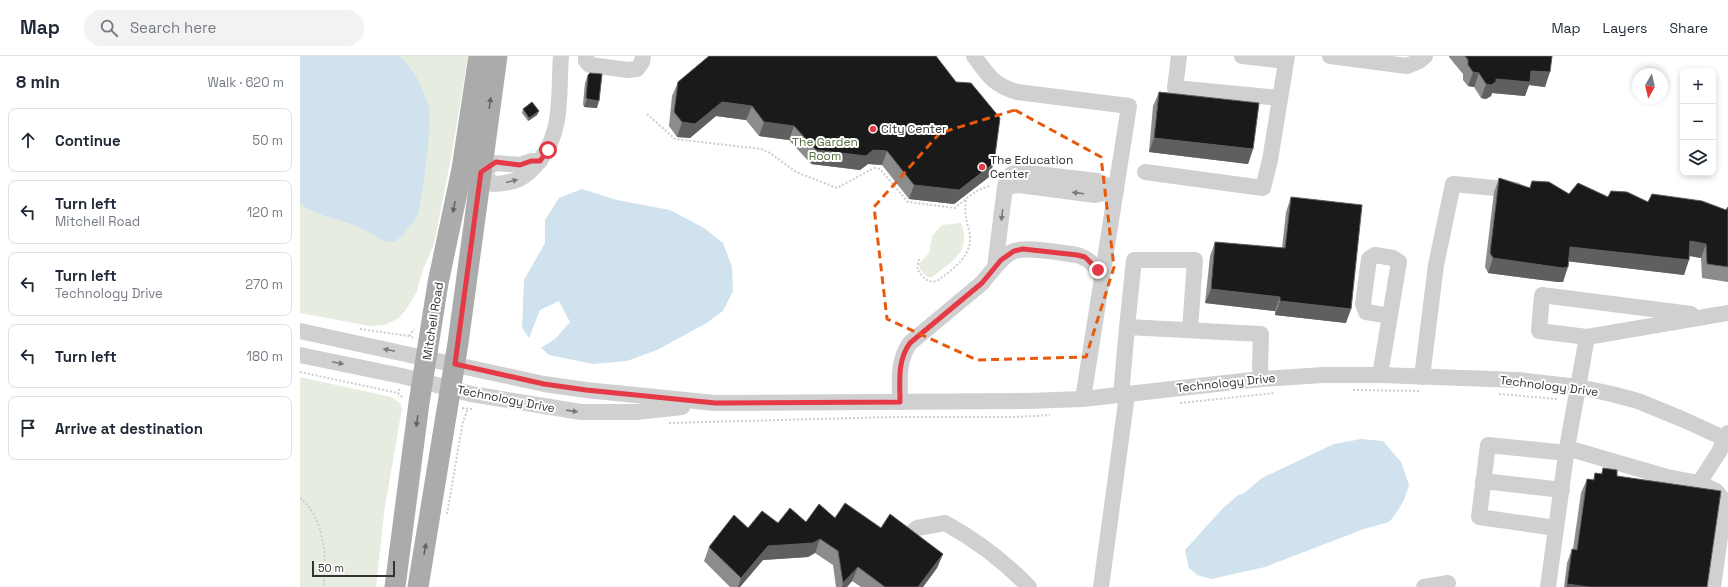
<!DOCTYPE html>
<meta charset="utf-8">
<style>
body{margin:0;font-family:"Space Grotesk",sans-serif;background:#f2f2f3;color:#1f2937}
.controls{position:absolute;right:12px;top:12px;display:grid;overflow:hidden;border-radius:8px;box-shadow:0 2px 6px #0003}
.controls button{width:36px;height:36px;display:grid;place-items:center;padding:0;border:0;border-bottom:1px solid #e0e1e3;background:#fff;color:#1f2937;font:20px sans-serif}
.compass{position:absolute;left:1332px;top:12px;width:36px;height:36px;border-radius:50%;background:#fff;box-shadow:0 2px 6px #0003;rotate:188deg}
.scale{position:absolute;left:12px;bottom:10px;width:83px;box-sizing:border-box;padding-left:4px;border:2px solid #333;border-top:0;font-size:11px;line-height:14px;white-space:nowrap;color:#333;-webkit-text-stroke:3px #fff;paint-order:stroke}
.stop{position:absolute;width:12px;height:12px;margin:-9px;border:3px solid #e63946;border-radius:50%;background:#fff}
.stop.end{background:#e63946;border-color:#fff;box-shadow:0 1px 4px #0008}
.list{margin:0;padding:0;list-style:none}
h2{display:flex;justify-content:space-between;align-items:center;height:52px;margin:0;padding:0 16px;font-size:17px}
h2 small{font-size:13px;font-weight:400;color:#747a83}
.list li{display:grid;grid-template-columns:26px 1fr auto;gap:12px;align-items:center;box-sizing:border-box;height:64px;margin:0 8px 8px;padding:0 8px;border:1px solid #e0e1e3;border-radius:8px}
.list b{display:block;font-size:15px;white-space:nowrap}
.list p{margin:0;font-size:13px;white-space:nowrap;color:#747a83}
.list em{font-size:13px;font-style:normal;color:#747a83}
.icon{flex:none;width:22px;height:22px;fill:none;stroke:currentColor;stroke-width:2;stroke-linecap:round;stroke-linejoin:round}
.map{position:relative;flex:none;width:1428px;height:531px;overflow:hidden}
header{display:flex;align-items:center;gap:24px;box-sizing:border-box;height:56px;padding:0 20px;background:#fff;border-bottom:1px solid #e0e1e3}
header strong{font-size:19px}
nav{display:flex;gap:22px;margin-inline-start:auto;font-size:14px}
.search{width:280px;height:36px;background:#f2f2f3;display:flex;align-items:center;gap:10px;box-sizing:border-box;padding:0 14px;border-radius:22px;color:#747a83;font-size:15px}
main{display:flex}
aside{flex:1;background:#fff}
.map>svg:first-child{display:block}
.green{fill:#e6ecdf}
.water{fill:#cfe2ee}
.lines{fill:none;stroke-linecap:round;stroke-linejoin:round}
.path{stroke:#cdcdcd;stroke-width:2;stroke-dasharray:2 2;stroke-linecap:butt}
.minor{stroke:#d0d0d0;stroke-width:16}
.major{stroke:#ababab;stroke-width:21}
.wall{fill:#8c8c8c}
.shaded-wall{fill:#5f5f5f}
.building{fill:#1a1a1a;stroke:#5f5f5f}
.oneway{fill:#636363}
.oneway2{fill:#7a7a7a}
.route{stroke:#e63946;stroke-width:5}
.marked{fill:none;stroke:#e8590c;stroke-width:3;stroke-dasharray:8 5;stroke-linejoin:round}
.poi-dot{fill:#e63946;stroke:#fff;stroke-width:1.5}
.labels{text-anchor:middle;stroke-width:4;stroke-linejoin:round;paint-order:stroke}
.poi-label{font-size:12px;fill:#333;stroke:#fff;text-anchor:start}
.park-label{font-size:12px;fill:#56703f;stroke:#fff}
.street-label{font-size:12px;fill:#333;stroke:#fff}
</style>
<header>
<strong>Map</strong>
<div class="search"><svg class="icon" aria-label="search" viewBox="0 0 24 24"><circle cx="10" cy="10" r="6"/><path d="M15 15l6 6"/></svg>Search here</div>
<nav><a>Map</a><a>Layers</a><a>Share</a></nav>
</header>
<main>
<aside>
<h2>8 min<small>Walk · 620 m</small></h2>
<ul class="list">
<li><svg class="icon" aria-label="ahead" viewBox="0 0 24 24"><path d="M12 20V5M6 11l6-6 6 6"/></svg><div><b>Continue</b></div><em>50 m</em></li>
<li><svg class="icon" aria-label="left" viewBox="0 0 24 24"><path d="M17 20v-9H6M10 6l-5 5 5 5"/></svg><div><b>Turn left</b><p>Mitchell Road</p></div><em>120 m</em></li>
<li><svg class="icon" aria-label="left" viewBox="0 0 24 24"><path d="M17 20v-9H6M10 6l-5 5 5 5"/></svg><div><b>Turn left</b><p>Technology Drive</p></div><em>270 m</em></li>
<li><svg class="icon" aria-label="left" viewBox="0 0 24 24"><path d="M17 20v-9H6M10 6l-5 5 5 5"/></svg><div><b>Turn left</b></div><em>180 m</em></li>
<li><svg class="icon" aria-label="arrive" viewBox="0 0 24 24"><path d="M6 21V4h12l-3 4 3 4H6"/></svg><div><b>Arrive at destination</b></div></li>
</ul>
</aside>
<div class="map">
<svg width="1428" height="531" viewBox="0 0 1428 531">
<rect width="100%" height="100%" fill="#fff"/>
<g class="green">
<path d="M0 0H168L152 97 134 188 122 216 117 235 107 252 99 262 85 269 70 270 0 257Z"/>
<path d="M661 167C672 196 651 206 632 221H627L620 213 619 208 629 197 632 180 642 169Z"/>
<path d="M0 321 91 341 100 347 102 352 84 457 76 531H0Z"/>
</g>
<g class="water">
<path d="M0 0H99C114 13 124 33 129 52 132 65 123 143 118 158 115 165 100 185 92 186 81 187 65 172 54 169 36 162 15 160 0 147Z"/>
<path d="M282 133 317 144 370 154 404 172 423 187 432 211 433 235 423 255 405 268 357 294 327 305 293 308 249 299 241 292 256 282 270 266 259 245 240 254 229 282 222 272 224 224 245 187V164L259 142Z"/>
<path d="M1061 383 1083 385 1101 406 1109 429 1104 444 1095 459 1089 466 1064 473 965 511 911 523 897 519 889 512 885 494 923 452 938 439 943 438 962 422 1034 388Z"/>
</g>
<g class="lines">
<g class="path">
<path d="M347 58 375 83 461 93 470 97 496 116 537 132 574 112 580 113 608 146 655 152C666 143 677 132 691 130"/>
<path d="M619 203 617 213C623 221 626 227 637 225 654 212 675 199 669 174 666 163 664 155 666 144"/>
<path d="M60 273 109 280 114 282"/>
<path d="M109 280 114 273"/>
<path d="M0 316 98 337"/>
<path d="M99 333 98 337 103 342"/>
<path d="M1053 334 1121 335"/>
<path d="M1199 338 1257 343"/>
<path d="M880 347 975 337"/>
<path d="M162 352 172 353"/>
<path d="M369 367 592 361H716L750 359"/>
<path d="M0 442C24 460 28 504 23 531"/>
<path d="M147 458 163 365 168 353"/>
</g>
<g class="minor">
<path d="M286 0V5L290 9 328 14 337 13 342 6 343 0"/>
<path d="M674 0C688 19 693 29 717 36L829 50 783 343"/>
<path d="M879 0 875 32 980 42"/>
<path d="M942 0 986 5"/>
<path d="M1030 0 1107 10 1119 5 1125 0"/>
<path d="M174 115 181 116 193 128C215 127 226 123 240 104 264 73 258 37 261 0"/>
<path d="M181 116 196 107 220 109 231 105H240"/>
<path d="M845 116 963 132 970 104 987 0"/>
<path d="M705 134 710 130 719 129 795 139 816 134"/>
<path d="M695 211C701 205 706 198 714 195 729 190 761 197 777 199 790 203 796 210 802 222"/>
<path d="M1428 257 1287 281 1267 392 1367 421 1399 427 1419 396 1428 377"/>
<path d="M827 271 834 204H895L890 274"/>
<path d="M0 275 244 328 286 334 415 347 727 345 783 343 961 323 1023 319H1080L1218 324 1279 331 1312 338 1338 345 1382 363 1428 384"/>
<path d="M1287 281 1239 275 1242 239 1391 258"/>
<path d="M0 299 102 320 171 338 281 356H337L382 351"/>
<path d="M1080 319 1099 206 1093 202 1075 199 1069 203 1063 248 1066 256 1090 260"/>
<path d="M1122 321 1136 209 1153 128 1216 134"/>
<path d="M821 339 827 271 961 278 960 310 961 323"/>
<path d="M600 346C600 325 597 305 610 287L682 227 695 211 705 131C707 121 709 117 720 116L797 125 816 134"/>
<path d="M1183 425 1262 434"/>
<path d="M1399 427 1416 435 1425 446 1413 531"/>
<path d="M1256 472 1179 461 1188 389 1267 397"/>
<path d="M609 479 617 472 645 467C676 484 705 506 729 531"/>
<path d="M801 531 827 339"/>
<path d="M1124 531 1148 527"/>
<path d="M1248 531 1267 392"/>
</g>
<g class="major">
<path d="M95 531 119 347 138 227 162 113 179 0"/>
<path d="M118 531 158 287 197 0"/>
</g>
</g>
<g class="wall">
<path d="M1149 0H1252L1245 31 1229 29 1225 40 1192 37 1191 40 1186 43 1181 42 1174 31 1168 30 1163 24V18L1149 1Z"/>
<path d="M288 19 297 52 284 51 283 48 285 27Z"/>
<path d="M378 26 689 121 654 148 609 143 582 109 568 108 560 114 511 108 489 84 459 80 446 64 416 60 390 82 377 81 369 70 372 40Z"/>
<path d="M859 36 953 93 948 108 849 96 853 50Z"/>
<path d="M223 53 239 55 237 59 228 65 222 57Z"/>
<path d="M1199 122 1230 132 1269 138 1308 141 1348 146 1426 154 1428 151V226L1402 222 1401 202 1389 200 1384 219 1268 205 1263 226H1258L1188 217 1185 211 1194 136Z"/>
<path d="M991 141 1046 267 975 259V255L905 247 910 200 915 186 982 192 986 156Z"/>
<path d="M1303 412 1317 420 1407 531H1264L1267 507 1272 493H1273L1281 437 1287 423 1293 424 1295 417 1301 418Z"/>
<path d="M535 462 581 472 643 498 637 512 623 531H561L552 525 547 531H536L533 509 515 497 508 501 463 504 440 531H430L404 505 409 491 448 472 478 467 506 466Z"/>
</g>
<g class="shaded-wall">
<path d="M1231 15 1250 16 1245 31 1229 29 1225 40 1192 37 1191 40 1186 43 1181 42 1186 28 1196 23Z"/>
<path d="M1173 16 1179 17 1174 31 1168 30Z"/>
<path d="M287 43 299 45 297 52 284 51Z"/>
<path d="M422 46 452 50 446 64 416 60 390 82 377 81 382 66Z"/>
<path d="M239 55 237 59 228 65 229 62Z"/>
<path d="M464 66 494 70 489 84 459 80Z"/>
<path d="M854 82 953 93 948 108 849 96Z"/>
<path d="M516 94H573L587 95 582 109 568 108 560 114 511 108Z"/>
<path d="M694 107 689 121 654 148 609 143 614 129Z"/>
<path d="M1390 185 1406 188 1401 202 1385 199Z"/>
<path d="M1270 191 1389 204 1384 219 1265 205Z"/>
<path d="M1193 202 1268 211 1263 226H1258L1188 217Z"/>
<path d="M911 233 980 241 975 255 905 247Z"/>
<path d="M980 245 1051 253 1046 267 975 259Z"/>
<path d="M520 483 515 497 508 501 463 504 440 531H438L441 522 468 490Z"/>
<path d="M643 498 637 512 623 531H618Z"/>
<path d="M558 511 552 525 547 531H542L543 527Z"/>
<path d="M1267 528 1289 531H1266Z"/>
</g>
<g class="building">
<path d="M409 0H636L656 26 671 27 700 62 694 107 659 134 614 129 587 95 573 94 566 100 516 94 494 70 464 66 452 50 422 46 395 68 382 66 374 56 378 26Z"/>
<path d="M1165 0H1252L1250 16 1231 15 1230 26 1196 23V26L1191 29 1186 28 1179 17 1173 16 1168 9V4Z"/>
<path d="M290 17 302 18 299 45 287 43 286 41 288 19Z"/>
<path d="M859 36 959 47 953 93 854 82Z"/>
<path d="M232 46 239 55 229 62 223 53Z"/>
<path d="M1199 122 1230 132 1232 125 1249 126 1269 138 1278 127 1308 141 1311 135 1327 136 1348 146 1352 138 1402 145 1426 154 1428 151V211L1407 208 1406 188 1390 185 1389 204 1270 191 1268 211 1263 212 1193 202 1190 197Z"/>
<path d="M991 141 1062 149 1051 253 980 245V241L911 233 915 186 985 192Z"/>
<path d="M1303 412 1317 414V420L1421 435 1407 531H1289L1267 528 1272 493 1277 494 1287 423 1294 424 1295 417 1302 418Z"/>
<path d="M545 447 581 472 590 458 643 498 618 531H585L558 511 543 527 538 495 520 483 513 487 468 490 441 522 409 491 434 459 448 472 462 455 478 467 490 452 506 466 519 448 535 462Z"/>
</g>
<defs><path id="oneway-solid" d="M-6-.8H1V-3.2L6.5 0L1 3.2V.8H-6Z"/></defs>
<g class="oneway">
<use href="#oneway-solid" transform="translate(190 47) rotate(-82)"/>
<use href="#oneway-solid" transform="translate(154 151) rotate(101)"/>
<use href="#oneway-solid" transform="translate(117 365) rotate(98)"/>
<use href="#oneway-solid" transform="translate(125 493) rotate(-80)"/>
</g>
<g class="oneway2">
<use href="#oneway-solid" transform="translate(212 125) rotate(-14)"/>
<use href="#oneway-solid" transform="translate(778 137) rotate(-173)"/>
<use href="#oneway-solid" transform="translate(702 159) rotate(97)"/>
<use href="#oneway-solid" transform="translate(89 294) rotate(-168)"/>
<use href="#oneway-solid" transform="translate(38 307) rotate(12)"/>
<use href="#oneway-solid" transform="translate(272 355) rotate(8)"/>
</g>
<g class="lines">
<path class="route" d="M248 94 240 105H231L220 109 196 106 181 116 155 308 244 328 286 334 415 347 600 346C600 325 597 305 610 287L682 227 701 204 714 195 723 193 777 199 785 201 798 214"/>
</g>
<path class="marked" d="M715 54 801 101 814 211 786 301 677 304 587 263 574 151 640 77Z"/>
<g class="poi-dot">
<circle cx="573" cy="73" r="4"/>
<circle cx="682" cy="111" r="4"/>
</g>
<g class="labels">
<g class="poi-label">
<text x="581" y="77">City Center</text>
<text x="690" y="108">The Education<tspan x="690" dy="14">Center</tspan></text>
</g>
<g class="park-label">
<text x="525" y="90">The Garden<tspan x="525" dy="14">Room</tspan></text>
</g>
<g class="street-label">
<text transform="translate(133 265) rotate(-81)" y="4">Mitchell Road</text>
<text transform="translate(926 327) rotate(-6)" y="4">Technology Drive</text>
<text transform="translate(1249 330) rotate(7)" y="4">Technology Drive</text>
<text transform="translate(206 343) rotate(11)" y="4">Technology Drive</text>
</g>
</g>
</svg>
<div class="controls">
<button>+</button>
<button>−</button>
<button><svg class="icon" aria-label="layers" viewBox="0 0 24 24"><path d="M12 4l9 5-9 5-9-5zM3 14l9 5 9-5"/></svg></button>
</div>
<svg class="compass" viewBox="-18 -18 36 36"><path d="M0-13l5 13h-10z" fill="#e53935"/><path d="M0 13l5-13h-10z" fill="#747a83"/></svg>
<div class="scale">50 m</div>
<div class="stop" style="left:248px;top:94px"></div>
<div class="stop end" style="left:798px;top:214px"></div>
</div>
</main>
